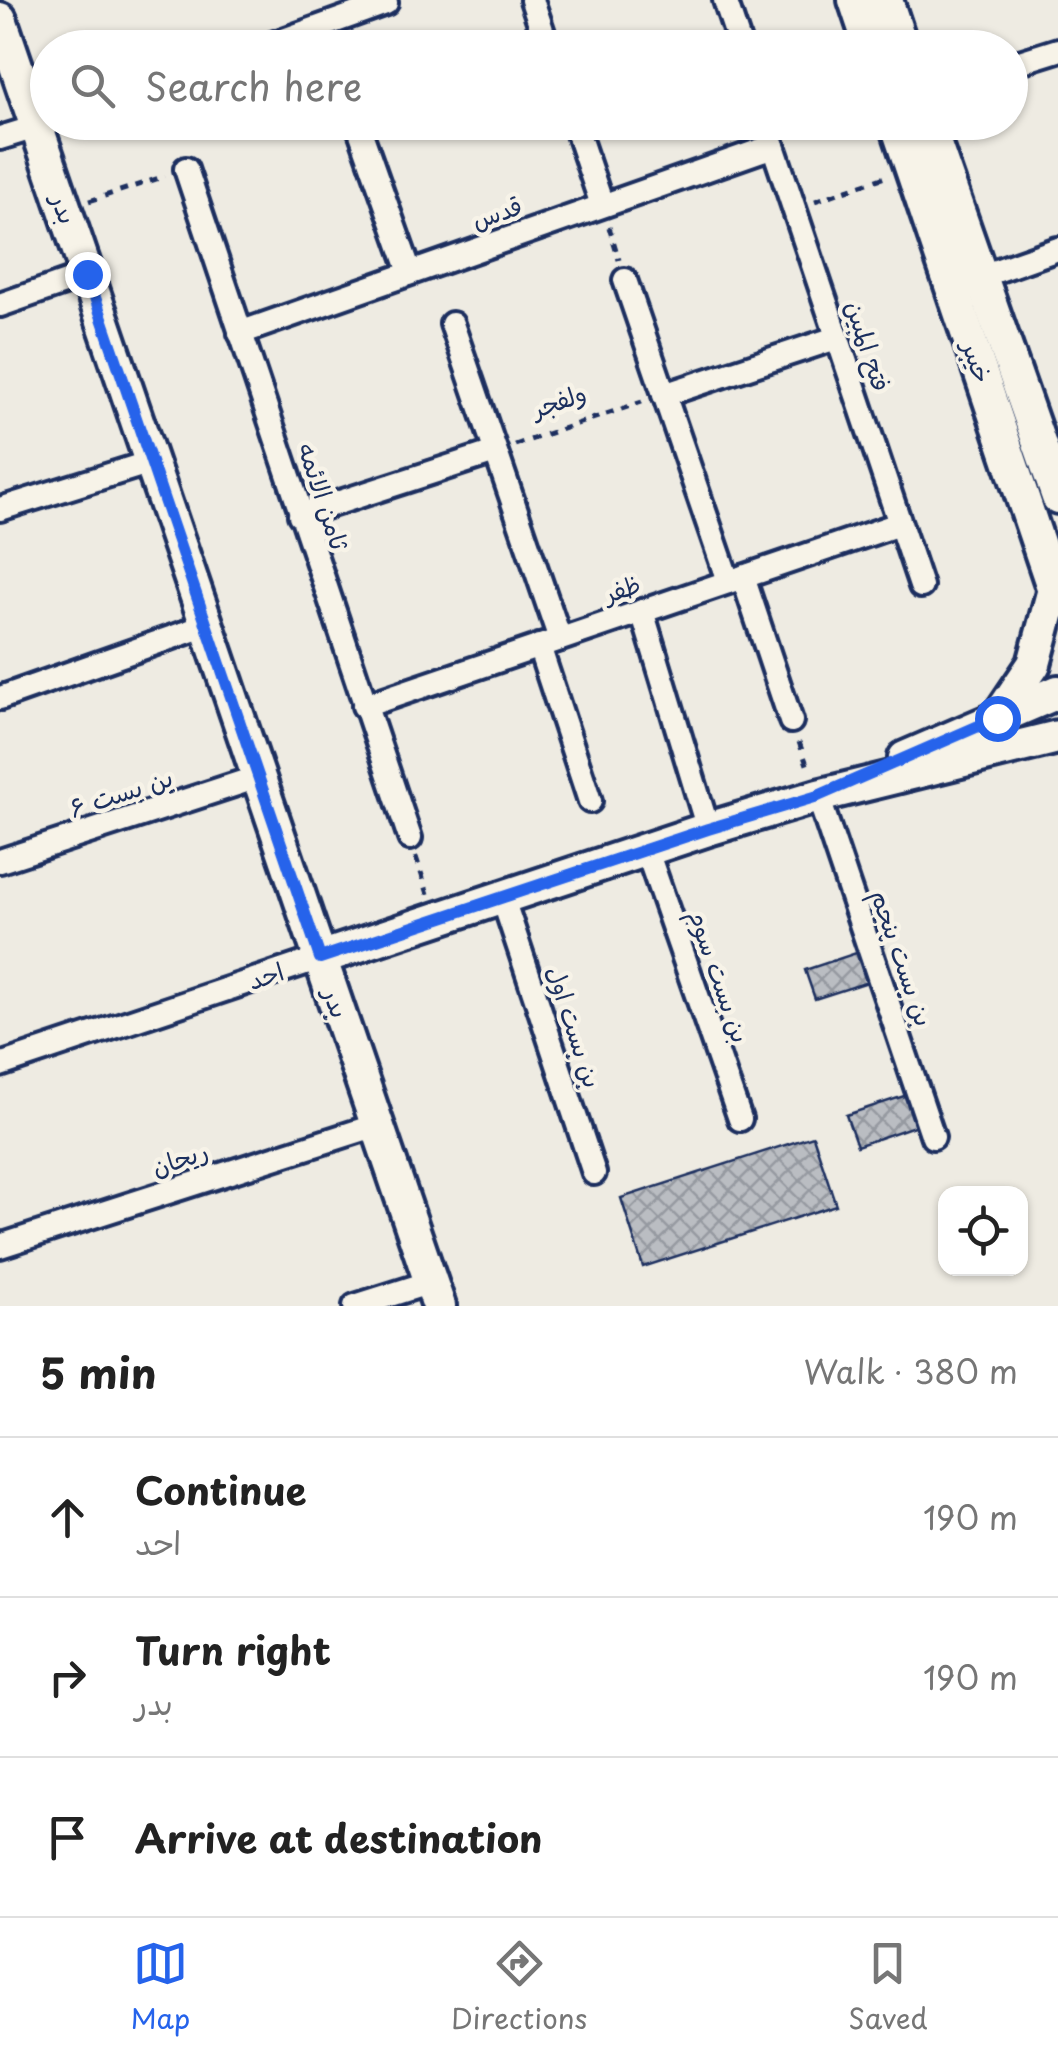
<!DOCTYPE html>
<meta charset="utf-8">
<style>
body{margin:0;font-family:"Playpen Sans","Playpen Sans Arabic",sans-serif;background:#f6f6f6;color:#222}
.controls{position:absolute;right:30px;bottom:30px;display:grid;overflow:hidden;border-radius:20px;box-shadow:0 2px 8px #0004}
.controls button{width:90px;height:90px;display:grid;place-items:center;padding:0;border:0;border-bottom:2px solid #e0e0e0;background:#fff;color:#222;font:50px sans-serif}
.stop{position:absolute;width:30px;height:30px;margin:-22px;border:8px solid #2563eb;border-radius:50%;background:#fff}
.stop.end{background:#2563eb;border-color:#fff;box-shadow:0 2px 10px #0008}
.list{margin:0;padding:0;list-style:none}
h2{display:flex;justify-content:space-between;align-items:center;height:130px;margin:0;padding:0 40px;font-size:42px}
h2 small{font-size:32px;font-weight:400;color:#767676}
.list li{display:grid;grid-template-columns:65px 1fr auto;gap:30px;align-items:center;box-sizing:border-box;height:160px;padding:0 40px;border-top:2px solid #e0e0e0}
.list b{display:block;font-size:38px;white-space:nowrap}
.list p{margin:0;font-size:32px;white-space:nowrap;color:#767676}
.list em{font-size:32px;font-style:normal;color:#767676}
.icon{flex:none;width:55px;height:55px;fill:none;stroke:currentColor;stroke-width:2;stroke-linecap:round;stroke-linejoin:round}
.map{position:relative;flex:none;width:1058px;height:1306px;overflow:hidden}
.search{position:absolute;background:#fff;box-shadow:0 2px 8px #0004;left:30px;right:30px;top:30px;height:110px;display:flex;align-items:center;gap:25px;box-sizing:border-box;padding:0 35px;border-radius:55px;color:#767676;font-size:38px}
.sheet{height:610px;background:#fff}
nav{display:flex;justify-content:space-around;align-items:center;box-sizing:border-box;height:140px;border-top:2px solid #e0e0e0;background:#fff;font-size:28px;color:#767676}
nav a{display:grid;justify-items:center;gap:5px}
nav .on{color:#2563eb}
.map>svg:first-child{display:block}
.building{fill:url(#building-cross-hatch);stroke:#1b2f5e;stroke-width:2.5}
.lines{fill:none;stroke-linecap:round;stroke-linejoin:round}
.street-casing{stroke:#1b2f5e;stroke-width:30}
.secondary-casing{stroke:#1b2f5e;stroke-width:40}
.path{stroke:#1b2f5e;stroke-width:5;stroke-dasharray:8 8;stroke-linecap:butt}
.street{stroke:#f7f3e8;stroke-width:22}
.secondary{stroke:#f7f3e8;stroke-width:32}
.route{stroke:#2563eb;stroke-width:12}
.labels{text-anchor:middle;stroke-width:9;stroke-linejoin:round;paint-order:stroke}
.street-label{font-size:25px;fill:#1b2f5e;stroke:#f7f3e8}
</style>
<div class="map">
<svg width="1058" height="1306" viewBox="0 0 1058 1306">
<defs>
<pattern id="building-cross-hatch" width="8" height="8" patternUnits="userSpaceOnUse" patternTransform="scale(2.5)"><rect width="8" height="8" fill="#babdc2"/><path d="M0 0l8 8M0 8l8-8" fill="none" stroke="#969aa1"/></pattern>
</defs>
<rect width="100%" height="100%" fill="#eeebe2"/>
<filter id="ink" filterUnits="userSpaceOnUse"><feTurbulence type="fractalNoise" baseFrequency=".01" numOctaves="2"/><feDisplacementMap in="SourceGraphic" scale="20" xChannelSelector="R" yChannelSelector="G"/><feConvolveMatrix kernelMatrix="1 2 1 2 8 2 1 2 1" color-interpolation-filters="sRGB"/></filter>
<g filter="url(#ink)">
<g class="building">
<path d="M859 952 868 982 815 999 805 970Z"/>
<path d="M910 1094 920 1124 857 1146 846 1115Z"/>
<path d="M813 1136 836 1205 643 1267 621 1198Z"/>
</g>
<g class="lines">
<defs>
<g id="street">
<path d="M532 0 548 48"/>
<path d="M725 0 741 48"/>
<path d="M261 48 386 3 385 0"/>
<path d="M1010 65 1058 50"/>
<path d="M574 122 602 205"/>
<path d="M765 122 921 586"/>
<path d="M358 125 410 272"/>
<path d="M0 138 49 123"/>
<path d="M186 169 410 838"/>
<path d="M979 277 1058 249"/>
<path d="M625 280 728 581"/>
<path d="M0 305 87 275"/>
<path d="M452 324 560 639"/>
<path d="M240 333 773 146"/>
<path d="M664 395 836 338"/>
<path d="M0 509 151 462"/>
<path d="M300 515 495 452"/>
<path d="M743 577 791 721"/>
<path d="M642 611 708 829"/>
<path d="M539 646 590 801"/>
<path d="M0 698 207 625"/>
<path d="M364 706 899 524"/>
<path d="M818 796 933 1137"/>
<path d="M647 851 740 1119"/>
<path d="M0 861 258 777"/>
<path d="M503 899 594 1173"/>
<path d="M0 1065 320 958"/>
<path d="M0 1246 377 1125"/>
<path d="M355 1306 431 1282"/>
</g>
<g id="secondary">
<path d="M855 0 871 48"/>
<path d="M886 0 902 48"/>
<path d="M0 19 439 1306"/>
<path d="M896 122 1058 602"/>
<path d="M927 122 1058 497"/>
<path d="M999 716 1034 664 1054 589"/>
<path d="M905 758 1058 692"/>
<path d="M320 958 708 829 818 796 1058 737"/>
</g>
</defs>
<use href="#street" class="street-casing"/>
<use href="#secondary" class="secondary-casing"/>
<g class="path">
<path d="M89 201 165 176"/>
<path d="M815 201 885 177"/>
<path d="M609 227 619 260"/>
<path d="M515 445 642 402"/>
<path d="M799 742 809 770"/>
<path d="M416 857 428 894"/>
</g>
<use href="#street" class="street"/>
<use href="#secondary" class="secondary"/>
</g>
</g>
<g class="lines" filter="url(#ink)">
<path class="route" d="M87 274 320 958 708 829 818 796 997 718"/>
</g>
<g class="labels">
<g class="street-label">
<text transform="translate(64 209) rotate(71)" y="9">بدر</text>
<text transform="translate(497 213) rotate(-19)" y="9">قدس</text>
<text transform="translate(868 346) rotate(72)" y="9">فتح المبین</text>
<text transform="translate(977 362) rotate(71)" y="9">خیبر</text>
<text transform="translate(559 401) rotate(-19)" y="9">ولفجر</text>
<text transform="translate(323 496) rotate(72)" y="9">ثامن الائمه</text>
<text transform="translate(622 589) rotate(-19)" y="9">ظفر</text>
<text transform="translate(121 793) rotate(-18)" y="9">بن بست ۶</text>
<text transform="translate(902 958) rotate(71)" y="9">بن بست پنجم</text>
<text transform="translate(266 976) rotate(-18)" y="9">احد</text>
<text transform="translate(719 976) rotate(71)" y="9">بن بست سوم</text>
<text transform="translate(336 1003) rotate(71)" y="9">بدر</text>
<text transform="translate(574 1027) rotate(72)" y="9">بن بست اول</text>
<text transform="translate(180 1159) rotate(-18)" y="9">ریحان</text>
</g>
</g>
</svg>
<div class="controls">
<button><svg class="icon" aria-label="locate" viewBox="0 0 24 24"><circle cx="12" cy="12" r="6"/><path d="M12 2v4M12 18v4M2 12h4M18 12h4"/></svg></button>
</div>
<div class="stop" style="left:997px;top:718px"></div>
<div class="stop end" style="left:87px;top:274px"></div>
<div class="search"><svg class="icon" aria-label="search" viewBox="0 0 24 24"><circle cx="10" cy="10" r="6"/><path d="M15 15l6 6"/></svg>Search here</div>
</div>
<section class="sheet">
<h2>5 min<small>Walk · 380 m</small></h2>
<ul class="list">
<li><svg class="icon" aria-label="ahead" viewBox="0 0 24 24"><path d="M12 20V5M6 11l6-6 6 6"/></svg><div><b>Continue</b><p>احد</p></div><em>190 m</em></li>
<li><svg class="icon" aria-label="right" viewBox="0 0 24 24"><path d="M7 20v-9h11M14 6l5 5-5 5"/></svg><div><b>Turn right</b><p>بدر</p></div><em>190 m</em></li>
<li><svg class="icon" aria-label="arrive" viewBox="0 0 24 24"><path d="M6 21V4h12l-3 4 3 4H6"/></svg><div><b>Arrive at destination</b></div></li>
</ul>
</section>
<nav>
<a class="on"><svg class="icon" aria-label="map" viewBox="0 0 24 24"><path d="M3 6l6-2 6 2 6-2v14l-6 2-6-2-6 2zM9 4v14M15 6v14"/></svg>Map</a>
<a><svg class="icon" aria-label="directions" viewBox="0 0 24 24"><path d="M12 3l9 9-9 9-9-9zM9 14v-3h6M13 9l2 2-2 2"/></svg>Directions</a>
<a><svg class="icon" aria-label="saved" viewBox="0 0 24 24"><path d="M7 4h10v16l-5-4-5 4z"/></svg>Saved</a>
</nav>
